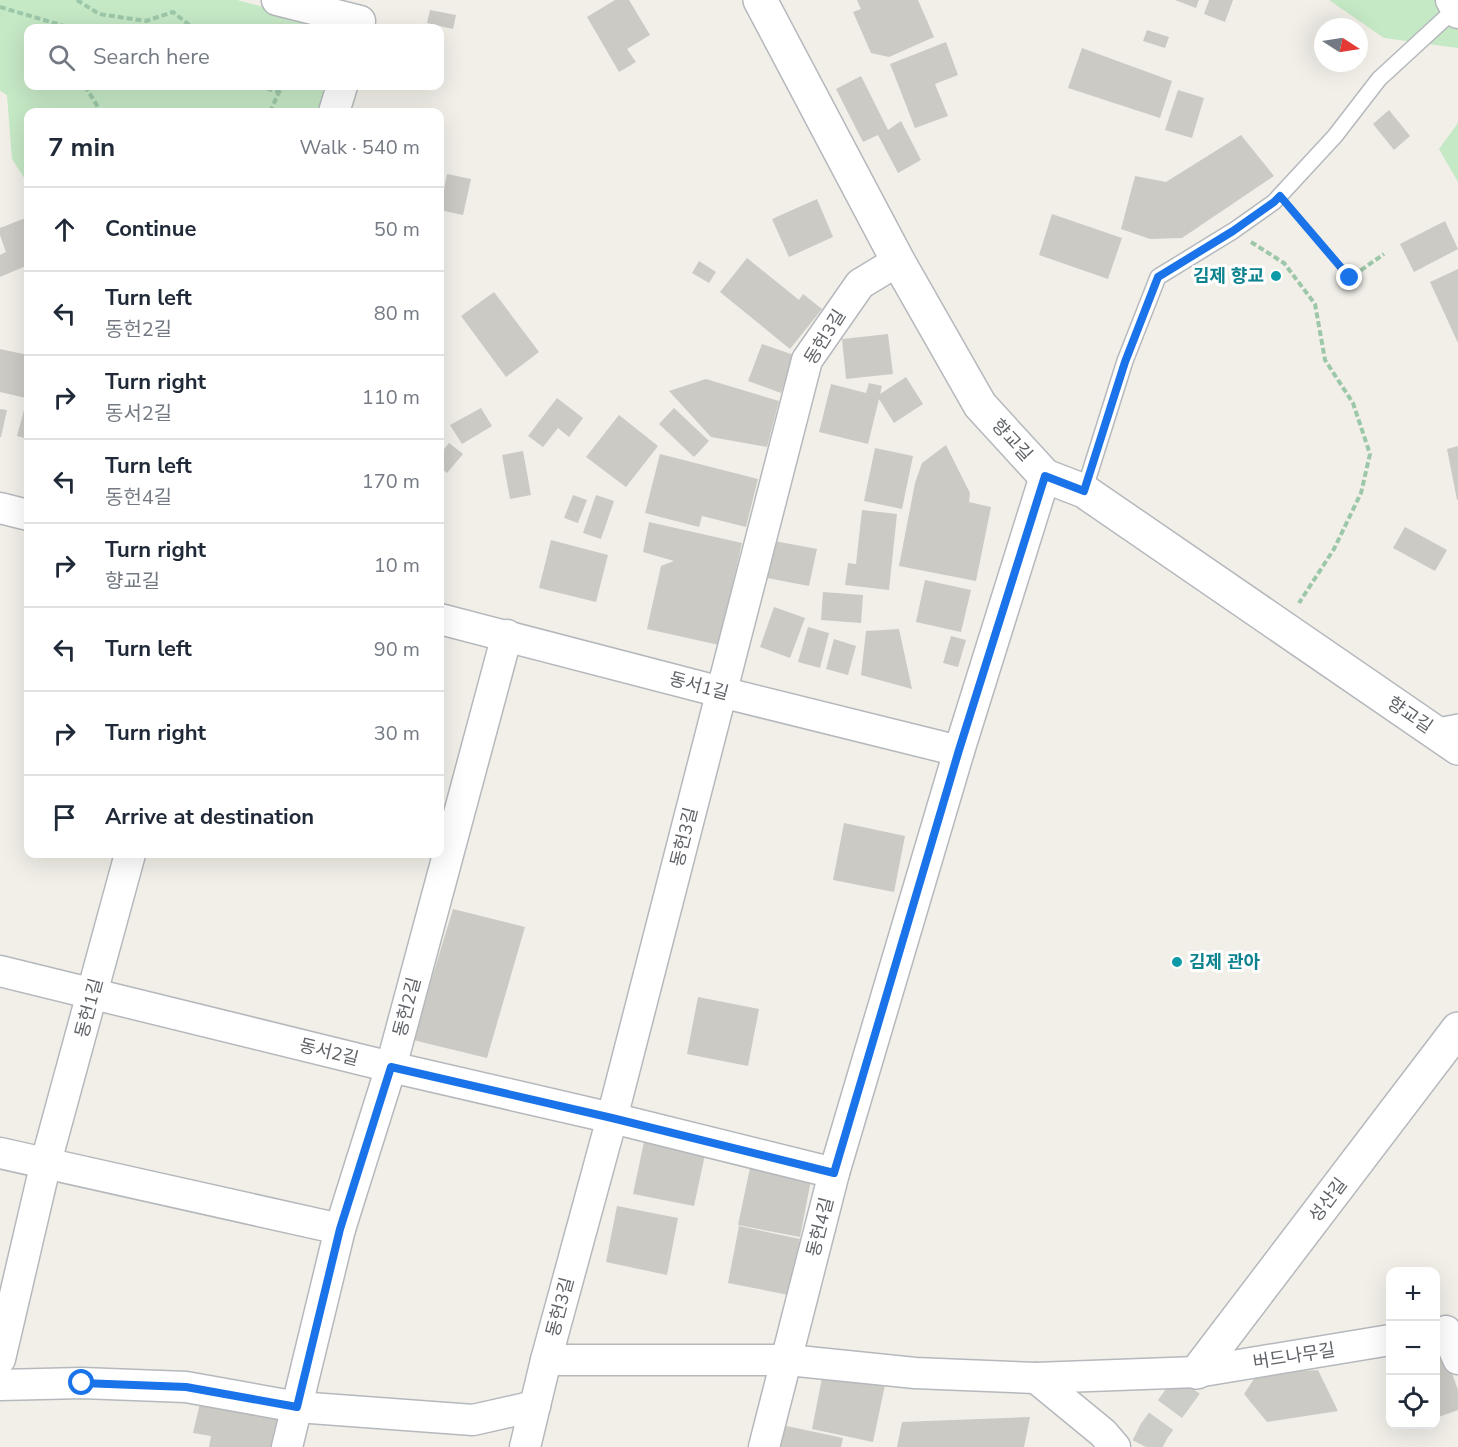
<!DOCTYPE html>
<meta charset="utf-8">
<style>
body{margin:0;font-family:"Nunito Sans","Noto Sans KR",sans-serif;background:#f6f6f7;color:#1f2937}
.controls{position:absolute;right:18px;bottom:18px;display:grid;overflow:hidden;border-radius:12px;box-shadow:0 6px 24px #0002}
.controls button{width:54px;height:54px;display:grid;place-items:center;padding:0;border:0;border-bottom:2px solid #e0e1e3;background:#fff;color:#1f2937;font:30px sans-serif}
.compass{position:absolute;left:1314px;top:18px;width:54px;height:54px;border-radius:50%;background:#fff;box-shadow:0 6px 24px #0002;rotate:102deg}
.stop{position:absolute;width:18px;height:18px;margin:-14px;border:4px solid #1a73e8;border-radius:50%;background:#fff}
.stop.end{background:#1a73e8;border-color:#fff;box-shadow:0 2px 6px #0008}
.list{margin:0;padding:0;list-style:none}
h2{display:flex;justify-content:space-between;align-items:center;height:78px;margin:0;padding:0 24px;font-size:26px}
h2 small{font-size:20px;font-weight:400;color:#747a83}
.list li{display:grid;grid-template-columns:39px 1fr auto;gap:18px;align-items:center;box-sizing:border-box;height:84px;padding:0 24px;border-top:2px solid #e0e1e3}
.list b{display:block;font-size:22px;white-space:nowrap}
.list p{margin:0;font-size:20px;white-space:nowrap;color:#747a83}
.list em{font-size:20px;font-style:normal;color:#747a83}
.icon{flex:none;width:33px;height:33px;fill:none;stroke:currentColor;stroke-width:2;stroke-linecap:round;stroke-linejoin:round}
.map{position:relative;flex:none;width:1458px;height:1447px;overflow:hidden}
.search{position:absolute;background:#fff;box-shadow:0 6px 24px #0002;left:24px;top:24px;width:420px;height:66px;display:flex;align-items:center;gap:15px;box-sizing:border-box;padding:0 21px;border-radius:12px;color:#747a83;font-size:22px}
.panel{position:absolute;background:#fff;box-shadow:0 6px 24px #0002;left:24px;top:108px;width:420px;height:750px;border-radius:12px}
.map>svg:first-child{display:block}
.green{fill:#c5e8c5}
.building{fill:#cccac5}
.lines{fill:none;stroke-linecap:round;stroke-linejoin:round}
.minor-tunnel{stroke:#ccccc8;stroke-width:30;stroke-dasharray:30 15;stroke-linecap:butt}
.service-casing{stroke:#b5b8bc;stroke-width:18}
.minor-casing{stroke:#b5b8bc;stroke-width:33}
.tertiary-casing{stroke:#b5b8bc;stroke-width:36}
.path{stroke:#9cc7a9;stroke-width:4;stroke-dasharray:6 3;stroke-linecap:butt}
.service{stroke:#fff;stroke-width:15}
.minor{stroke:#fff;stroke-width:30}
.tertiary{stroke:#fff;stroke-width:33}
.route{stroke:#1a73e8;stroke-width:8}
.culture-dot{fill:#0f9aa8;stroke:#fff;stroke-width:2}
.labels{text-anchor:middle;stroke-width:6;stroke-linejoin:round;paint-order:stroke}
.culture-label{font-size:18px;font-weight:bold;fill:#0d838f;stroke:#fff;text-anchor:end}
.street-label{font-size:18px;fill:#5f6368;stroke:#fff}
</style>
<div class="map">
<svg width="1458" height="1447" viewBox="0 0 1458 1447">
<rect width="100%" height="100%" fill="#f1efe8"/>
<g class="green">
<path d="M0 0H237L344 28H28V86H328L320 112H28V184L12 159 7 95 0 91Z"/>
<path d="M1329 0H1458V48L1384 38Z"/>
<path d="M1458 123V182L1439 149Z"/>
</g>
<g class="building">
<path d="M615 0H629L650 35 627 49 636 62 619 72 587 17Z"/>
<path d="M857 0H918L934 37 889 57 871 53 853 12 861 9Z"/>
<path d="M1175 0H1199L1196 8Z"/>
<path d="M1209 0H1233L1225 22 1204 14Z"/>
<path d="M430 10 456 15 453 29 427 23Z"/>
<path d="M1147 30 1169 37 1165 48 1143 41Z"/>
<path d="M946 42 958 75 935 84 948 116 915 128 890 64Z"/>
<path d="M1082 48 1172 81 1160 118 1068 88Z"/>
<path d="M861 76 888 130 901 121 921 160 898 173 878 135 863 142 836 89Z"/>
<path d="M1178 90 1204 98 1192 138 1165 130Z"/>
<path d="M1389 110 1410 136 1394 150 1373 124Z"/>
<path d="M1241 135 1274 176 1182 238 1150 239 1121 229 1135 176 1166 182Z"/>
<path d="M447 174 471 179 463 215 440 210Z"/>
<path d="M817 199 833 237 789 257 772 219Z"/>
<path d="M1052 214 1122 238 1108 279 1039 255Z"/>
<path d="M28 217V265L0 277V255L6 252 0 235V228Z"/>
<path d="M1445 221 1458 249 1414 272 1400 244Z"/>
<path d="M747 258 799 300 803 294 822 309 790 349 720 292Z"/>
<path d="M699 261 716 272 709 283 692 273Z"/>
<path d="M1458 269V343L1430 282Z"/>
<path d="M494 292 539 352 506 377 461 316Z"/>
<path d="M888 334 893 374 846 379 842 339Z"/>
<path d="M762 344 794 355 781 393 748 381Z"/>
<path d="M0 349 28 355V389L26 398 0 392Z"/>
<path d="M906 377 923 404 894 423 879 399 868 444 819 432 831 384 866 393 869 383 882 386 880 394Z"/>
<path d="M706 379 779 401 767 447 711 437 669 391Z"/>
<path d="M557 398 583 418 569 437 558 428 543 447 528 436Z"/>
<path d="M481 408 492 426 462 444 450 425Z"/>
<path d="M674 408 709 441 694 457 659 424Z"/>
<path d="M0 409 7 410 1 437H0Z"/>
<path d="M24 410 28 412V439L17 436Z"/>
<path d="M619 415 658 446 626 487 586 457Z"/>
<path d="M449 443 463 454 447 473 440 467V454Z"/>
<path d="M946 445 970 493 969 502 991 507 976 581 899 566 915 483 922 463Z"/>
<path d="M1458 446V500H1457L1447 449Z"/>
<path d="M875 448 913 456 902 509 864 501Z"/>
<path d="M523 451 531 495 510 499 502 455Z"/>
<path d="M660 454 758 479 746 527 702 516 699 527 645 513Z"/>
<path d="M573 495 587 500 578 523 564 518Z"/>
<path d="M596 495 614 501 601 539 583 533Z"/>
<path d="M862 510 897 514 889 590 845 585 848 563 856 564Z"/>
<path d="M649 522 742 543 719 645 647 629 661 566 674 561 643 552Z"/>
<path d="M1405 527 1447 550 1435 571 1393 548Z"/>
<path d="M551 540 608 555 596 602 539 588Z"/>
<path d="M769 540 817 549 809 586 762 577Z"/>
<path d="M925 580 971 590 961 632 916 622Z"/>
<path d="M823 592 863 595 861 623 821 620Z"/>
<path d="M774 607 805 618 790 658 760 647Z"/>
<path d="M808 627 829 633 820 668 798 662Z"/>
<path d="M899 629 912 689 861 675 866 631Z"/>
<path d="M951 636 966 640 958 667 943 663Z"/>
<path d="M834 639 856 646 848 675 826 669Z"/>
<path d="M844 823 905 836 894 892 833 880Z"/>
<path d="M453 909 525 927 487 1058 413 1040Z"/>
<path d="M698 997 759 1009 748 1066 687 1054Z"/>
<path d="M645 1137 706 1150 694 1206 633 1194Z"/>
<path d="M750 1168 811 1180 800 1237 738 1225Z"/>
<path d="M617 1206 678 1218 667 1275 606 1262Z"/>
<path d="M739 1226 800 1239 789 1295 728 1283Z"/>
<path d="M1441 1343 1458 1390V1410L1436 1418V1344Z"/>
<path d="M1318 1370 1338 1411 1267 1422 1244 1394 1258 1373Z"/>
<path d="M823 1373 885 1385 873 1442 812 1429Z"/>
<path d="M201 1399 278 1415 272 1447H209L211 1436 193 1433Z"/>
<path d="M1030 1417 1024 1447H897L902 1422Z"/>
<path d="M782 1425 843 1438 841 1447H777Z"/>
</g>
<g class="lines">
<path class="minor-tunnel" d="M1146 1447 1154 1431 1197 1372"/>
<defs>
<g id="service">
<path d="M1084 491 1125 361 1158 277 1233 231 1274 202 1335 136 1379 79 1455 9"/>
<path d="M1432 727 1458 722"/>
</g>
<g id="minor">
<path d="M277 0 360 21"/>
<path d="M1451 0 1458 13"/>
<path d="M334 112 342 86"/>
<path d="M0 508 28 515"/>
<path d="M440 619 721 692 959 751"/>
<path d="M0 971 391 1067 612 1118 834 1173"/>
<path d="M0 1153 340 1229"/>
<path d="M1446 1331 1458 1359"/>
<path d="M0 1359 46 1162 130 854"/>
<path d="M546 1360H788L915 1373 1036 1378 1197 1372 1390 1340"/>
<path d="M1036 1378 1103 1433 1115 1447"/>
<path d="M0 1385 82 1383 186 1387 297 1407 473 1420 535 1406"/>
<path d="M287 1447 340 1229 391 1067 507 635"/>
<path d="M525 1447 546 1360 612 1118 807 360 860 284 898 261"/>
<path d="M764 1447 834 1173 959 751 1045 476"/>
</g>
<g id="tertiary">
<path d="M760 0 898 261 980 405 1045 476 1084 491 1458 748"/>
<path d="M1197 1372 1458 1029"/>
</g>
</defs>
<use href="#service" class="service-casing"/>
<use href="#minor" class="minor-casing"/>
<use href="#tertiary" class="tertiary-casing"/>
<g class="path">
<path d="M77 0 99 14 146 21 173 12 193 28"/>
<path d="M0 7 71 28"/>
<path d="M85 86 101 112"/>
<path d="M258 86 279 92 283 86"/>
<path d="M270 112 279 92"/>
<path d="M1294 213 1350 278 1384 254"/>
<path d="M1251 242 1284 263 1315 304 1325 360 1353 403 1370 454 1361 493 1334 549 1299 603"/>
</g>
<use href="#service" class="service"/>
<use href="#minor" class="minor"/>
<use href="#tertiary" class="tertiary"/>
</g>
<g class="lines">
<path class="route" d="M82 1383 186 1387 297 1407 340 1229 391 1067 612 1118 834 1173 959 750 1045 476 1084 491 1125 362 1158 277 1233 231 1274 202 1280 196 1350 278"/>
</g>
<g class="culture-dot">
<circle cx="1276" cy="276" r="6"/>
<circle cx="1177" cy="962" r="6"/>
</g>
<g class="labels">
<g class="culture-label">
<text x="1264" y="282">김제 향교</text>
<text x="1189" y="968" text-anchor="start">김제 관아</text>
</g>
<g class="street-label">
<text transform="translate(825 337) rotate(-58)" y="6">동헌3길</text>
<text transform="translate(1012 440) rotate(47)" y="6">향교길</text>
<text transform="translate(699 686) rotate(15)" y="6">동서1길</text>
<text transform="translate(1410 715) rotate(34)" y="6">향교길</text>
<text transform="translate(684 837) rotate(-76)" y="6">동헌3길</text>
<text transform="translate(407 1007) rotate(-75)" y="6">동헌2길</text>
<text transform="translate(89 1008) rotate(-75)" y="6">동헌1길</text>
<text transform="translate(329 1052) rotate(14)" y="6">동서2길</text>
<text transform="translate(1328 1200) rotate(-53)" y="6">성산길</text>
<text transform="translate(820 1227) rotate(-76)" y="6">동헌4길</text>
<text transform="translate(560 1307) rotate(-75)" y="6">동헌3길</text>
<text transform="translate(1294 1356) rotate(-9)" y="6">버드나무길</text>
</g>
</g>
</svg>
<div class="controls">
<button>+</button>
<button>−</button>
<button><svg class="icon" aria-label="locate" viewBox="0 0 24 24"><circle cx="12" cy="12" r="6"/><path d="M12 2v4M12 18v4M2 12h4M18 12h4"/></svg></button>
</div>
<svg class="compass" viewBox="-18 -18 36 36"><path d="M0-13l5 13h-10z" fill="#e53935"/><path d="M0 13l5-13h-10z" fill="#747a83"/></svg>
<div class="stop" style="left:82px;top:1383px"></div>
<div class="stop end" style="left:1350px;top:278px"></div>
<div class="search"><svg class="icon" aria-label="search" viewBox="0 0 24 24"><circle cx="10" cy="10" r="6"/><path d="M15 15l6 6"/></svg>Search here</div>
<section class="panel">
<h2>7 min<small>Walk · 540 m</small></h2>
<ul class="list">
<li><svg class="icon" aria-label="ahead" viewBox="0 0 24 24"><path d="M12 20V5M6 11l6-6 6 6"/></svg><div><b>Continue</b></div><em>50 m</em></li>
<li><svg class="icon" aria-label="left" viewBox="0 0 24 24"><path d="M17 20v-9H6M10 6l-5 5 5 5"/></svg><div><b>Turn left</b><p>동헌2길</p></div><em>80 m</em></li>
<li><svg class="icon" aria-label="right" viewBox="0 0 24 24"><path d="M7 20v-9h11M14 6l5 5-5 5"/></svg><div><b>Turn right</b><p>동서2길</p></div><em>110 m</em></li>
<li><svg class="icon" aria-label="left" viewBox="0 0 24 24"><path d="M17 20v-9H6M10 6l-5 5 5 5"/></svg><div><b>Turn left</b><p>동헌4길</p></div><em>170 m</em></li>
<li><svg class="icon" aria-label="right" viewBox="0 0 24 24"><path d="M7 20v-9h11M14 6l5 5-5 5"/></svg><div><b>Turn right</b><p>향교길</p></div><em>10 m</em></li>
<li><svg class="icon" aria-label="left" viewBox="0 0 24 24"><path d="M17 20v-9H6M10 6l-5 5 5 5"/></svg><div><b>Turn left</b></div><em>90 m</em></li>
<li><svg class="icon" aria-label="right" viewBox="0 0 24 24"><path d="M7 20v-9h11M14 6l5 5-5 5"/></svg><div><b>Turn right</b></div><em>30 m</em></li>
<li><svg class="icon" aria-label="arrive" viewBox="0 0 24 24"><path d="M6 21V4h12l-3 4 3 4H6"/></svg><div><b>Arrive at destination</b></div></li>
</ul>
</section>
</div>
